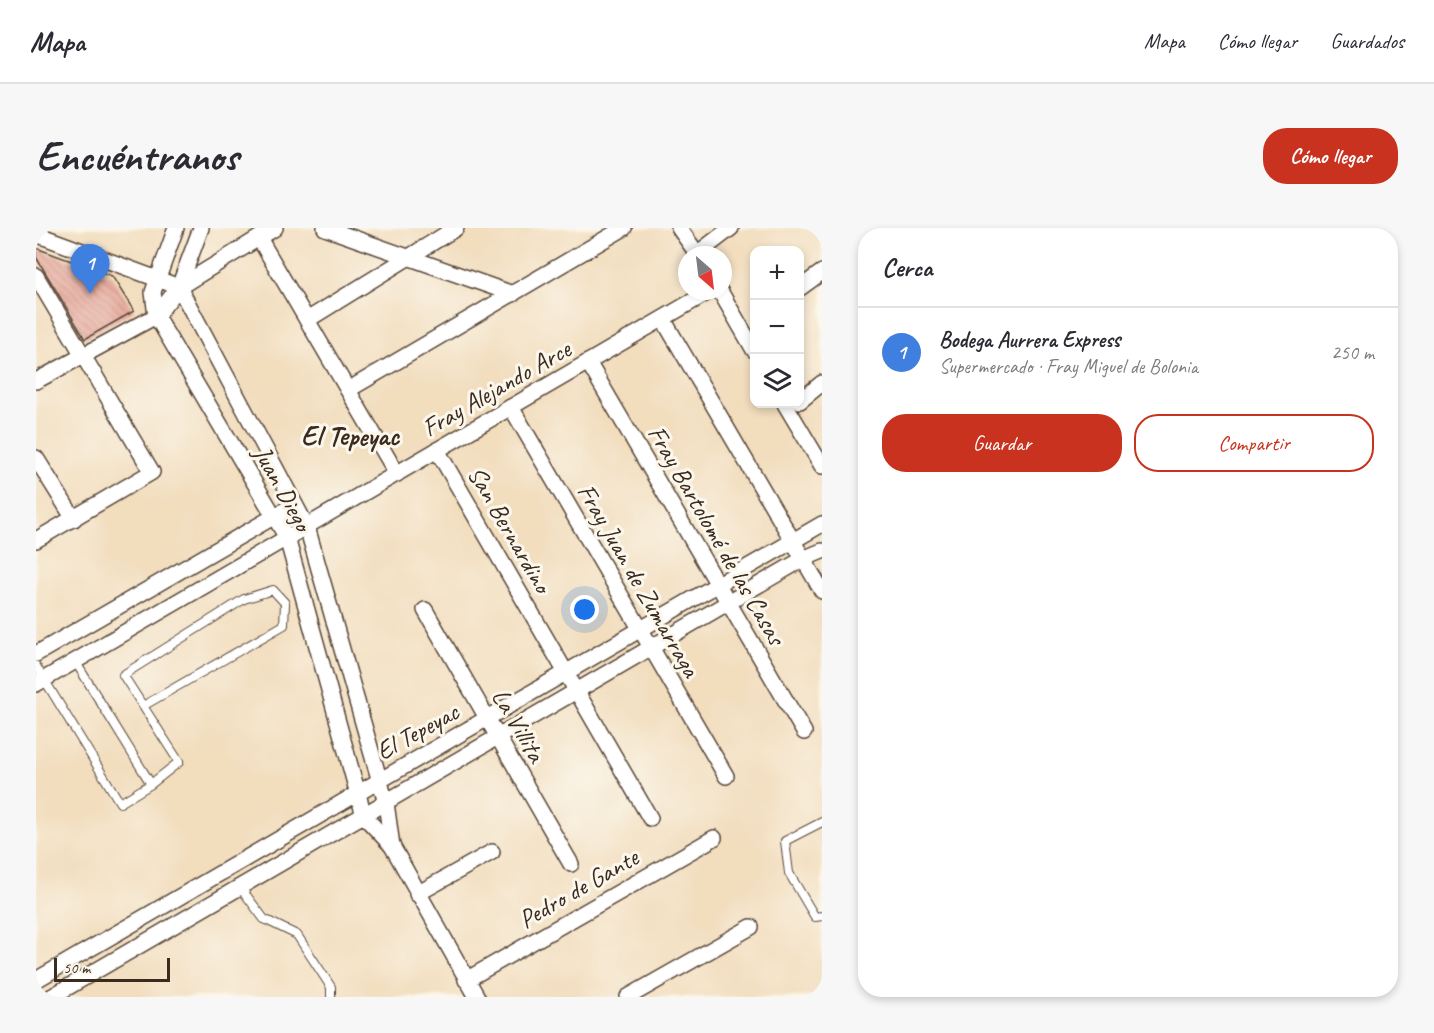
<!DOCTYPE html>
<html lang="es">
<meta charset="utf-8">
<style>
body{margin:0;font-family:Caveat,sans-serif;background:#f7f7f7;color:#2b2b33}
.controls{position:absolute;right:18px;top:18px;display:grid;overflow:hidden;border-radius:12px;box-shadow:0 3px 9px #0003}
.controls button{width:54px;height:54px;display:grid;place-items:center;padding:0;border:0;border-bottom:2px solid #e1e1e2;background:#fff;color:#2b2b33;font:30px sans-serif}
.compass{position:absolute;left:642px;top:18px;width:54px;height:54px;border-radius:50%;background:#fff;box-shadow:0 3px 9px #0003;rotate:152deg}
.scale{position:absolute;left:18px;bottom:15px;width:116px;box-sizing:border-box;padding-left:6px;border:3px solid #3b2a1e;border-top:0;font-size:16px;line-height:21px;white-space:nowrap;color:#3b2a1e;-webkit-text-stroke:4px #fbf7ec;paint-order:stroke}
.you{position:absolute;left:549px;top:382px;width:21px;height:21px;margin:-15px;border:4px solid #fff;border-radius:50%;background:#1a73e8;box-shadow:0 0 0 9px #1a73e833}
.badge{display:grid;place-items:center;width:39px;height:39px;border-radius:50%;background:#c8321e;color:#fff;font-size:20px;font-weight:700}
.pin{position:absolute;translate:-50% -50px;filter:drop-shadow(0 2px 3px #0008)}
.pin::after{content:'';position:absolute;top:32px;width:21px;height:18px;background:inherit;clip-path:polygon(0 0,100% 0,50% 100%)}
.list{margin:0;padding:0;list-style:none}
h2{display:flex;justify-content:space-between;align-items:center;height:78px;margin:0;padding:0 24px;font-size:26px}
h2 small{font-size:20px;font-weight:400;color:#7c7c81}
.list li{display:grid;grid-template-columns:39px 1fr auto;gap:18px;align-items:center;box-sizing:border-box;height:90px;padding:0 24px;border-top:2px solid #e1e1e2}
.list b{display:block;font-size:22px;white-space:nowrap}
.list p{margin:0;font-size:20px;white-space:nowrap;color:#7c7c81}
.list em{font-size:20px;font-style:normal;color:#7c7c81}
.actions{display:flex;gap:12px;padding:18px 24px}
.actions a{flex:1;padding:14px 0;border:2px solid #c8321e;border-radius:24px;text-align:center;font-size:21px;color:#c8321e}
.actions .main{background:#c8321e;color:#fff}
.icon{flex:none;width:33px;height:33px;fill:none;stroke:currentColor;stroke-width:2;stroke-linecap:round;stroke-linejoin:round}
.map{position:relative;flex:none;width:786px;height:769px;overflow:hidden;border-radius:24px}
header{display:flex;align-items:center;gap:36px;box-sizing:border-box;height:84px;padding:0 30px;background:#fff;border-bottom:2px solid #e1e1e2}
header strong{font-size:28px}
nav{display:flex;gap:33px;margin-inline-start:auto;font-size:21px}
.intro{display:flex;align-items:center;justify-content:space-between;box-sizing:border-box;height:144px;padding:0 36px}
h1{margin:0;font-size:42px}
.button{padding:15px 27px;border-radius:24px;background:#c8321e;color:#fff;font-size:21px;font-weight:700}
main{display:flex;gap:36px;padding:0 36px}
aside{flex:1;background:#fff;border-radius:24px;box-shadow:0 3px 9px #0003}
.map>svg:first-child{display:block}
.building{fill:url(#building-back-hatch)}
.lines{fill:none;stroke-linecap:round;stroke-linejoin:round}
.lane-casing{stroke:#564536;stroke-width:10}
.street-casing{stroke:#564536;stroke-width:18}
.lane{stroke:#fff;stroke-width:8}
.street{stroke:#fff;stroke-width:15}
.labels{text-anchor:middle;stroke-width:6;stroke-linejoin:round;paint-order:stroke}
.street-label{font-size:26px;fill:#3b2a1e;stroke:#fbf7ec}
.quarter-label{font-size:28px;font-weight:bold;fill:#3b2a1e;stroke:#fbf7ec}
</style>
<header>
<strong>Mapa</strong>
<nav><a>Mapa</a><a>Cómo llegar</a><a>Guardados</a></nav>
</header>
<div class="intro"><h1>Encuéntranos</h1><a class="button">Cómo llegar</a></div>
<main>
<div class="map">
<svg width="786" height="769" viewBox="0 0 786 769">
<defs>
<pattern id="building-back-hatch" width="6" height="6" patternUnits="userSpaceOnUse" patternTransform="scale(1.5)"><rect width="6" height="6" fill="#e6a295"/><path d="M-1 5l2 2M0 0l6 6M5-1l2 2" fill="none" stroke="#bc8479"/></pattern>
</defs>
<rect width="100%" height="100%" fill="#fbf7ec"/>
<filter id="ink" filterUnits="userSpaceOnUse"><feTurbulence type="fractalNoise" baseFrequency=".0167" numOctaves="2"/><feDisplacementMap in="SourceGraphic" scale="12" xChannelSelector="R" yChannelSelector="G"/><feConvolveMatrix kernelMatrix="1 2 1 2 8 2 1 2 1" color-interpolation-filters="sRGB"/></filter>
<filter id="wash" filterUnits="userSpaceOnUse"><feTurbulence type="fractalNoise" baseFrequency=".008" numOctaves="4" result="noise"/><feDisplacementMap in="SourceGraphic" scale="24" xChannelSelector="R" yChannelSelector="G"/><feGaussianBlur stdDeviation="1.35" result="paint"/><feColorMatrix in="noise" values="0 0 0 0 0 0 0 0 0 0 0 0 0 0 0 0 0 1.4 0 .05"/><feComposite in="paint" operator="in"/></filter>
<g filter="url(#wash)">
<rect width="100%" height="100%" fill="#f2ddbd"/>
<g id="blocks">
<path class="building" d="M0 20 76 48 98 83 49 111 0 29Z"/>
</g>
</g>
<g filter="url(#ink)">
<use href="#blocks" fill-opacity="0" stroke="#564536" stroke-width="1.5"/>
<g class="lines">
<defs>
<g id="lane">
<path d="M0 438 84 575 115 556 39 433"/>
<path d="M107 478 248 397 249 375 237 362 208 371 87 447 143 534 115 556"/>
<path d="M786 594 749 613 753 645 779 689 786 688"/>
<path d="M204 659 228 691 261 707 295 759V769"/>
</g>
<g id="street">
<path d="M140 0 117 64 120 88 251 310 328 588 356 618 441 769"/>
<path d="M289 0 477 66"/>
<path d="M643 0 662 27"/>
<path d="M0 6 143 59"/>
<path d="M223 10 361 246"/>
<path d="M661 26 695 0"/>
<path d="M0 48 116 244 0 312"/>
<path d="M143 59 271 299 350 575 356 618"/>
<path d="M143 59 165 0"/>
<path d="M764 60 786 44"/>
<path d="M684 63 718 122"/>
<path d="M627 91 786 363"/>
<path d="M271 92 420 0"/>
<path d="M552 134 768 504"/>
<path d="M0 153 120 88 143 59 239 0"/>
<path d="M312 162 588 0"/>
<path d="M764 173 786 155"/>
<path d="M749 176 786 238"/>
<path d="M475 179 690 548"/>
<path d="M401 222 614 590"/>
<path d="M0 230 38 291"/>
<path d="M389 382 535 636"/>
<path d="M0 426 258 277"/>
<path d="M0 456 674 63"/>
<path d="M381 666 456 624"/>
<path d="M0 752 786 296"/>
<path d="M430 752 678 610"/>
<path d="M15 769 767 331 786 323"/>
<path d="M592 769 715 699"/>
</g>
</defs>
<use href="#lane" class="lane-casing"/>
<use href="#street" class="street-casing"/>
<use href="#lane" class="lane"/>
<use href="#street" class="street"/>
</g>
</g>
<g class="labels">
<g class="street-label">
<text transform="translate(460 160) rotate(-30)" y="9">Fray Alejando Arce</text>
<text transform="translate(247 260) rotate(61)" y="9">Juan Diego</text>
<text transform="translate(474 301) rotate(60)" y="9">San Bernardino</text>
<text transform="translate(681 307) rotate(60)" y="9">Fray Bartolomé de las Casas</text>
<text transform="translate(603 352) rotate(60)" y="9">Fray Juan de Zumarraga</text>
<text transform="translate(483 497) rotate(60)" y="9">La Villita</text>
<text transform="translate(381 503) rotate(-29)" y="9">El Tepeyac</text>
<text transform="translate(542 660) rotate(-30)" y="9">Pedro de Gante</text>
</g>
<g class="quarter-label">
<text x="314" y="217">El Tepeyac</text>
</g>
</g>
</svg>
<div class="controls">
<button>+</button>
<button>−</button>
<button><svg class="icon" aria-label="layers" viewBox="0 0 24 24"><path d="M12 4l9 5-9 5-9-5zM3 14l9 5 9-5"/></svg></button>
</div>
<svg class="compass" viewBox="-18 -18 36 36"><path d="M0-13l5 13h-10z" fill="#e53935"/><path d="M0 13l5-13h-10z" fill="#7c7c81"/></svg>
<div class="scale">50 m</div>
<div class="you"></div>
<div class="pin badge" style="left:54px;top:66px;background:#3f7fe0">1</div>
</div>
<aside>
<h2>Cerca<small></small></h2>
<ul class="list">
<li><span class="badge" style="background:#3f7fe0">1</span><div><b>Bodega Aurrera Express</b><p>Supermercado · Fray Miguel de Bolonia</p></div><em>250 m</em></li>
</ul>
<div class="actions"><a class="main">Guardar</a><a>Compartir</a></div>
</aside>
</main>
